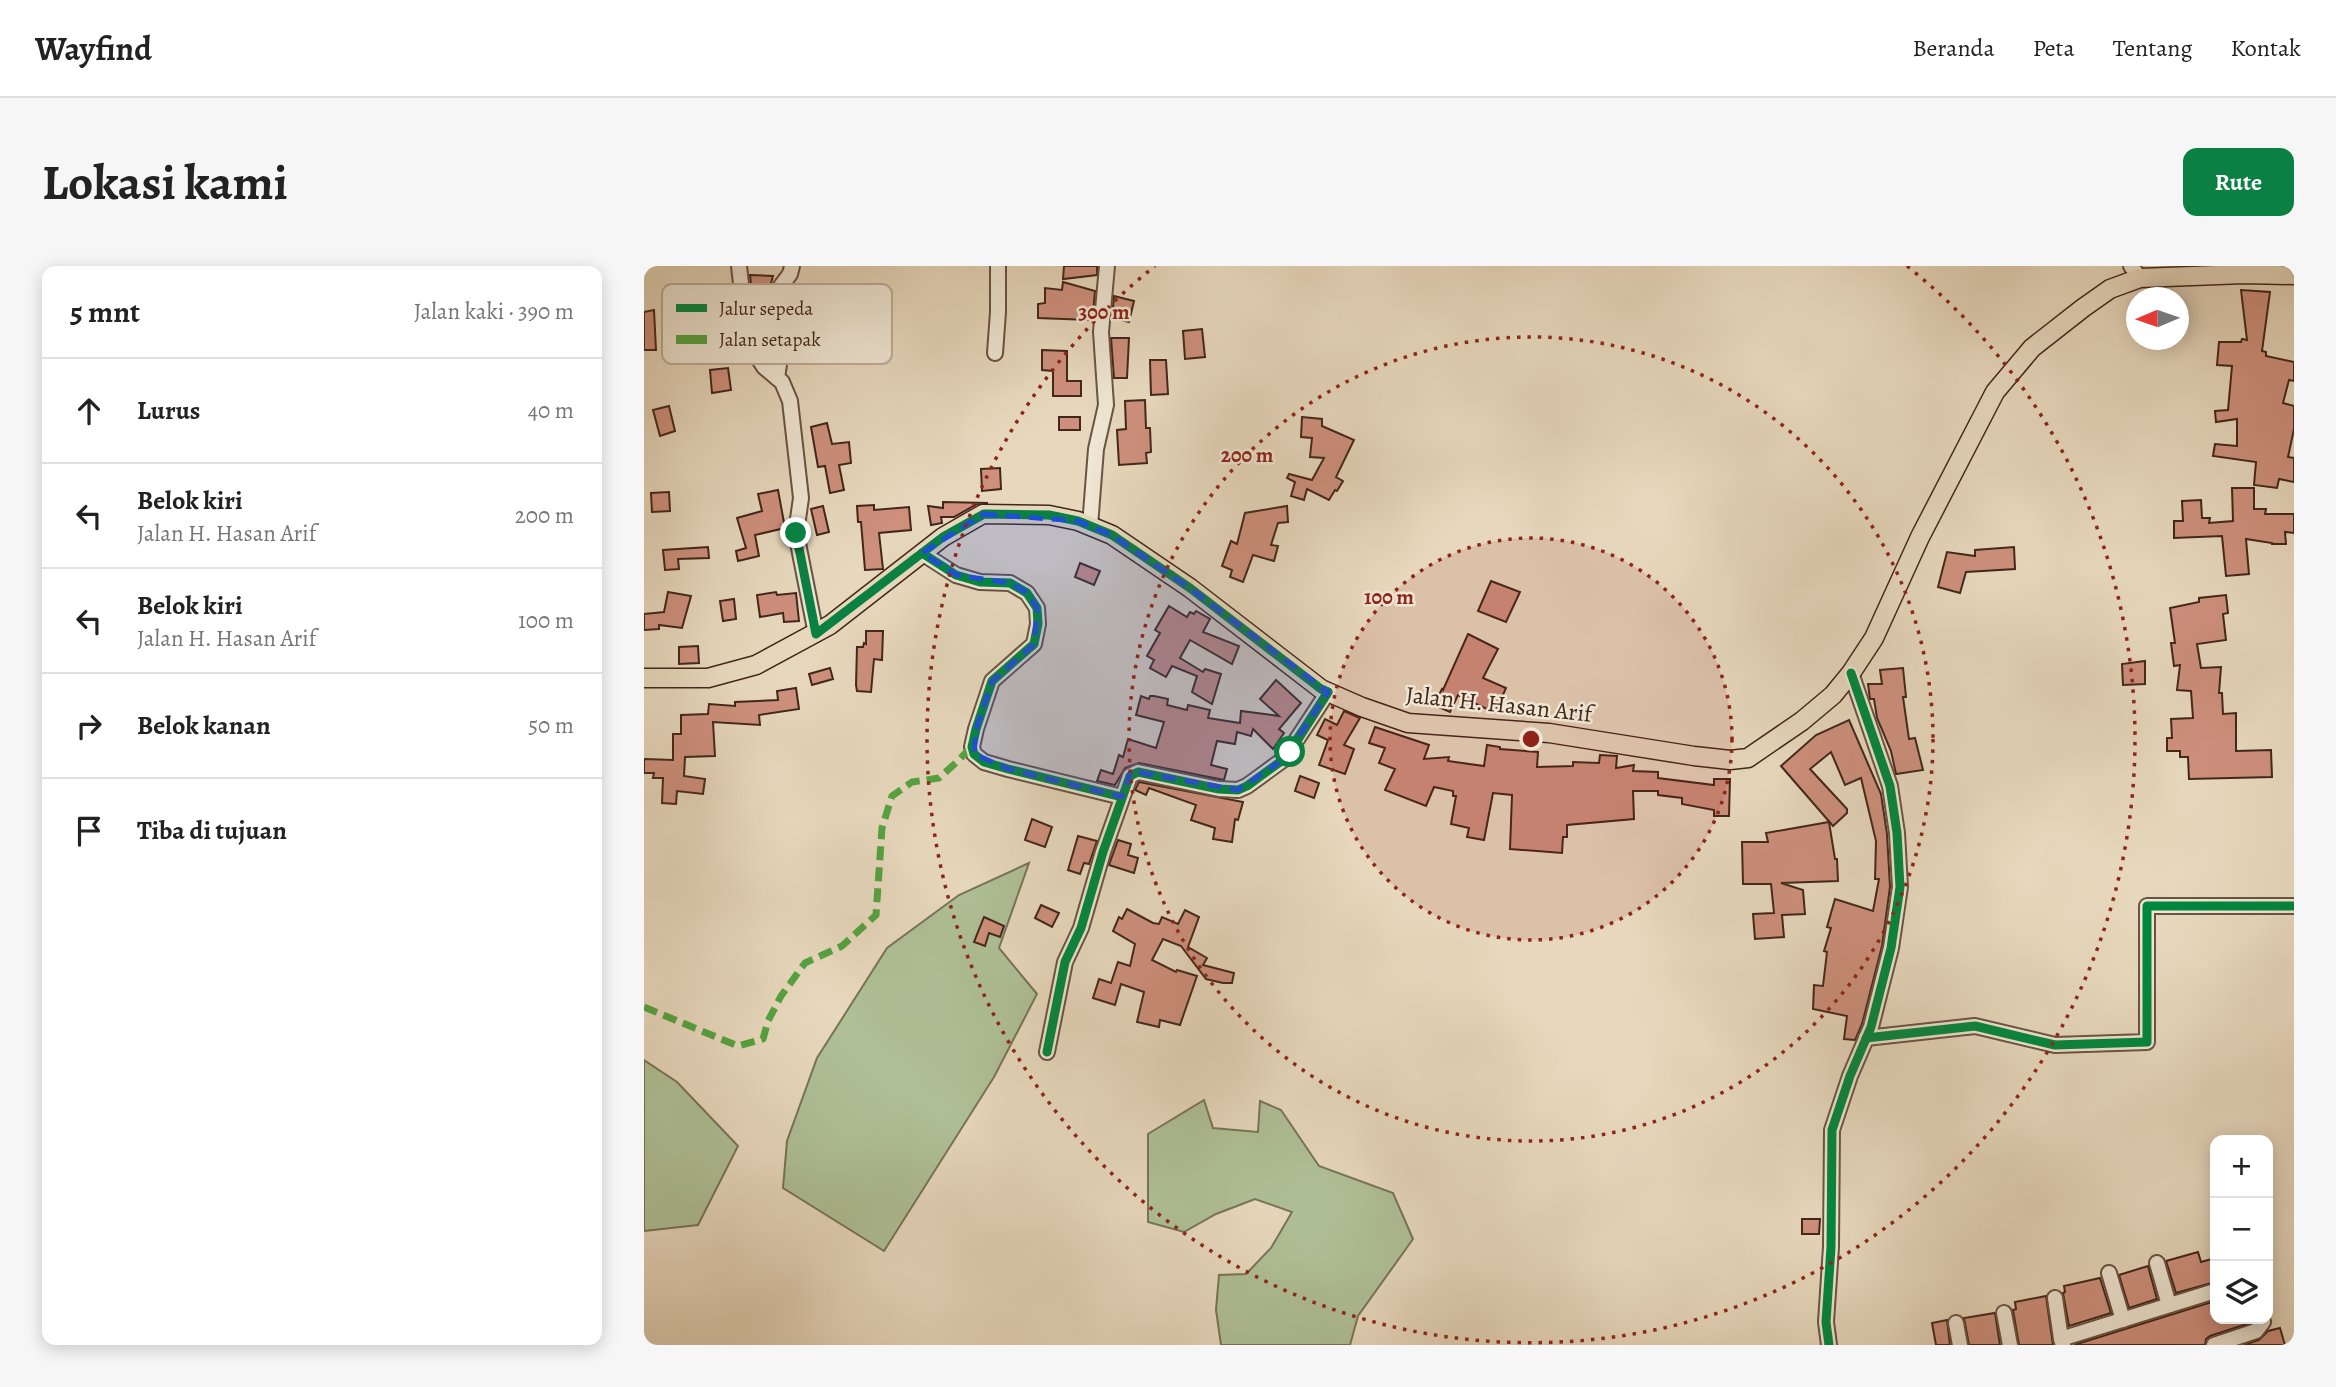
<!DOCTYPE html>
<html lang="id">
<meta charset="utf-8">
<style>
body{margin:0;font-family:Alegreya,serif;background:#f6f6f6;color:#222}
.controls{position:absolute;right:21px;bottom:21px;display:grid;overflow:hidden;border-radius:14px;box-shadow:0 4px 18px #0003}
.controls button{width:63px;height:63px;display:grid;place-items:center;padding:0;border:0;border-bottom:2px solid #e0e0e0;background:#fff;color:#222;font:35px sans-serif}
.compass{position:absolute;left:1482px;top:21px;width:63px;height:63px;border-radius:50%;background:#fff;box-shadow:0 4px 18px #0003;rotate:268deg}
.stop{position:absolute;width:21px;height:21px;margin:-16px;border:5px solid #0b8043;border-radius:50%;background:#fff}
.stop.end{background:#0b8043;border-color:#fff;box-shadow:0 2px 7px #0008}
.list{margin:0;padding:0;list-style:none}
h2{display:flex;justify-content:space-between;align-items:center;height:91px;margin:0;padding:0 28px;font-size:30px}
h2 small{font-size:23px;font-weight:400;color:#767676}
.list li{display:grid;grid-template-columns:46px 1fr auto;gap:21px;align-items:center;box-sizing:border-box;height:105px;padding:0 28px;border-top:2px solid #e0e0e0}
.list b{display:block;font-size:26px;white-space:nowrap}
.list p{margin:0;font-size:23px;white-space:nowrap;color:#767676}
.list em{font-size:23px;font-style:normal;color:#767676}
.icon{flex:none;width:38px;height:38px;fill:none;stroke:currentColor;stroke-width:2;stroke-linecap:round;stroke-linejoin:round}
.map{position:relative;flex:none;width:1650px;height:1079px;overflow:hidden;border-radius:14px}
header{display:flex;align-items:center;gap:42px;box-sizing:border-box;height:98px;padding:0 35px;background:#fff;border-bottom:2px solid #e0e0e0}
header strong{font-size:33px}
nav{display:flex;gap:38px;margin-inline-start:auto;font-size:24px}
.intro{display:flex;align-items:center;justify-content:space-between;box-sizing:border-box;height:168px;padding:0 42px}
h1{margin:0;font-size:49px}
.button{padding:18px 32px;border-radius:14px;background:#0b8043;color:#fff;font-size:24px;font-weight:700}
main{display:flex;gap:42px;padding:0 42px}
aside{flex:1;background:#fff;border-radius:14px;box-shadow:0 4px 18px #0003}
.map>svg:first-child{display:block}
.green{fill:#afc096;stroke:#787458;stroke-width:2}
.building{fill:#ce907d;stroke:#42271a;stroke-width:2}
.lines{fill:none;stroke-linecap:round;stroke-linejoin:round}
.minor-casing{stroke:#6b5343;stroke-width:18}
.major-casing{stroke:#42271a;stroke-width:21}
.minor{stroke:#efe6d4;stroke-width:14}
.major{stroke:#e7d8bd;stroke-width:18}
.quiet{stroke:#55a340;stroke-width:7;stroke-dasharray:14 7;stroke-linecap:butt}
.cycleway-casing{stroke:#efe6d4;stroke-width:13}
.cycleway{stroke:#00873e;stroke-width:9}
.route{stroke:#0b8043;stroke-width:9}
.marked{fill:#1d4ed8;fill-opacity:0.2;stroke:#1d4ed8;stroke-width:5;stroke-dasharray:14 9;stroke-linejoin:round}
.ring{fill:none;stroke:#8f2418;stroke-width:3.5;stroke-dasharray:3.5 7}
.labels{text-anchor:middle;stroke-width:5;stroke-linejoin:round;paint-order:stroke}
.street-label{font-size:24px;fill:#42271a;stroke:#efe6d4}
.key{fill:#efe6d4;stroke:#bbad9c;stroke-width:2}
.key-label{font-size:19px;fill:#42271a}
.centre{fill:#8f2418;stroke:#efe6d4;stroke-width:3.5}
.ring-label{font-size:21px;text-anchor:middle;font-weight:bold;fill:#8f2418;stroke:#efe6d4;stroke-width:5;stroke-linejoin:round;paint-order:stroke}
</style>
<header>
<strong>Wayfind</strong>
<nav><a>Beranda</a><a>Peta</a><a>Tentang</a><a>Kontak</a></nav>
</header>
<div class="intro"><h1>Lokasi kami</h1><a class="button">Rute</a></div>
<main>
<aside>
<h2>5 mnt<small>Jalan kaki · 390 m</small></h2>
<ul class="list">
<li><svg class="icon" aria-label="ahead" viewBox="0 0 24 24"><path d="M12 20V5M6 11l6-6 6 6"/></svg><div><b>Lurus</b></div><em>40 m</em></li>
<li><svg class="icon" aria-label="left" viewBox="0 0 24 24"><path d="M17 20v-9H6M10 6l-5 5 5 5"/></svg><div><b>Belok kiri</b><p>Jalan H. Hasan Arif</p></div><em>200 m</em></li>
<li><svg class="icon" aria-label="left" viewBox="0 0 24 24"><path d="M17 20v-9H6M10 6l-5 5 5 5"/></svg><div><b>Belok kiri</b><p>Jalan H. Hasan Arif</p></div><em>100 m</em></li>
<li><svg class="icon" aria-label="right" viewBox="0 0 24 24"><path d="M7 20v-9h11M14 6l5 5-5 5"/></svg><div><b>Belok kanan</b></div><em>50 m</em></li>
<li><svg class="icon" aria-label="arrive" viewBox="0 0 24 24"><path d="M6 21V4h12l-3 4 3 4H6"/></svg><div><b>Tiba di tujuan</b></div></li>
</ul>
</aside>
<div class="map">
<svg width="1650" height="1079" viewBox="0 0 1650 1079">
<rect width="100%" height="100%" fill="#e7d8bd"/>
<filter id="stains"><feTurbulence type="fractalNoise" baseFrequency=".00286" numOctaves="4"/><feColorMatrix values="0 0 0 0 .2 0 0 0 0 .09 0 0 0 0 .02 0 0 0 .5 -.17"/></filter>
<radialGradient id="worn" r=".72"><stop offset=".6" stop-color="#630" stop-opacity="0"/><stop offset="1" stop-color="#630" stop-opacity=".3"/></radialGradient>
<g class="green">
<path d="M385 597 355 682 393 728 350 811 240 985 139 922 143 875 173 792 243 682 315 629Z"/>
<path d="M0 794 33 816 94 880 54 959 0 965Z"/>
<path d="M560 834 569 862 614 866 616 835 637 844 675 900 749 927 769 973 714 1050 706 1079H577L572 1044 575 1009 602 1008 627 982 648 946 611 933 572 948 540 966 504 956V868Z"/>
</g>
<g class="building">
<path d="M420 0H453V9L419 13Z"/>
<path d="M106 9 129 10 124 28H108Z"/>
<path d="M419 16 451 25 449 47 446 46 445 54 394 52V38L401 37V22L418 24Z"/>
<path d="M1597 24 1626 26 1618 85 1622 86V90L1650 96V115L1645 114 1639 137 1650 140V163L1644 191 1650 192V216L1635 213 1633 222 1610 219 1612 196 1569 190 1571 178 1593 180V153L1572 156 1571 145 1584 144 1588 100 1573 99 1575 76H1597L1598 73 1603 74Z"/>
<path d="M470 30 490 35 485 56 468 52Z"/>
<path d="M10 44 12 84H0V46Z"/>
<path d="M558 63 561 91 541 93 539 65Z"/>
<path d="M467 72H485L483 112H470Z"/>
<path d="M398 84 423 85V115H437V130H409V105L398 104Z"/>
<path d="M506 94H522L524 128 507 129Z"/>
<path d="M84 102 87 124 68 127 66 104Z"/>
<path d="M501 134 502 162H506L507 186 502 187 503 197 475 199 473 164 482 163 481 135Z"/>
<path d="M25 140 31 165 16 170 9 144Z"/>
<rect x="415" y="151" width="21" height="13"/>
<path d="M658 151 678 153V160L710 174 692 211 699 215 693 225 691 224 685 234 663 223 660 234 647 230 651 216 643 212 645 208 668 214 680 192 666 191 668 172 657 171Z"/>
<path d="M183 157 188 178 205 176 207 197 195 199 200 224 186 227 181 200 174 201 167 161Z"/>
<path d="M356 202 357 223 338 225 337 203Z"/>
<path d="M1588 222H1610V243H1622L1621 248H1650V267L1641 266 1642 278H1628V277L1602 273 1605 308 1582 310 1578 270 1530 272V255H1539L1538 235 1557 234 1558 252H1566L1565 257 1589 255Z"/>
<path d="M134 224 141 262 111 269 115 290 94 295 92 285 102 282 93 252 118 245 114 228Z"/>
<path d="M25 226 26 245 8 246 7 227Z"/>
<path d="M299 236 344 237 333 238 310 251H297L298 257 287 259 284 240 299 242Z"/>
<path d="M230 239V244L265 241 267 264 235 267 239 303 221 304 217 256H214L213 240Z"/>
<path d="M179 240 185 266 173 269 167 243Z"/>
<path d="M643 240 644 256 634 257 627 279 634 280 630 295 609 289 599 316 586 311 588 304 578 300 587 275 593 278 601 247Z"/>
<path d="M64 281 65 292 34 293 35 303 21 304 19 284Z"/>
<path d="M1370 281 1371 303 1322 306 1316 327 1294 321 1303 286 1331 290V284Z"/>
<path d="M436 297 456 305 450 319 431 311Z"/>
<path d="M847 315 876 326 862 356 834 345Z"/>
<path d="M24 326 47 330 38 362 15 359V363L0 364V348L20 346Z"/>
<path d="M132 326 133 329 152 327 155 355 140 356 139 347 116 351 113 329Z"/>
<path d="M1582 329 1584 347 1579 348 1582 374 1553 378 1557 402 1577 401 1575 427H1578L1579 448 1592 447V485L1627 484 1628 511 1545 513 1544 491H1536V485H1523V472H1528L1527 453 1549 452 1547 425 1533 424 1536 399 1530 400 1527 377H1531L1526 342 1555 336V332Z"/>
<path d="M90 333 92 353 79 355 76 335Z"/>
<path d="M525 340 543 351 546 346 550 348 552 345 566 353 559 366 595 380 588 398 546 374 536 392 559 406 561 403 577 408 568 438 548 426 553 410 528 400 522 411 506 402 510 394 503 390 516 367 511 364Z"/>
<path d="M222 365H239L238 394 230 393 227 426 213 425 212 419 213 381H219L220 377 222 378Z"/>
<path d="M824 368 854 383 839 412 862 422 851 447 814 429 806 446 790 439 798 423 799 424Z"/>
<path d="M54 380 55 397 35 398V381Z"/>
<path d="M1501 395V418L1479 419 1478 398Z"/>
<path d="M186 402 189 413 168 419 165 408Z"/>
<path d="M1259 402 1262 431H1259L1265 473 1271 472 1279 504 1252 508 1247 485 1233 452 1230 433H1226L1224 418H1238L1236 404Z"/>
<path d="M632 414 657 437 635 463 640 467 629 483 609 463 607 470 593 466 591 478 573 475 567 499 583 503 580 514 495 497 481 502 471 519 453 515 457 504 469 508 475 489 479 491 484 473 512 482 520 456 492 449 497 430 505 433 506 430H510L524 433 523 439 543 444 544 439 566 444 564 452 596 457 597 445 635 450 616 433Z"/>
<path d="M152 422 155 443 115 449 116 459 69 456 71 490 41 491 40 510 61 513 59 528 33 525 32 538 18 537 19 512H9L10 507H0V493L29 494V468H37V449L64 448 65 438 91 440V436L134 434 133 425Z"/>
<path d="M700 445 716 452 700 479 710 483 701 508 675 499 684 474 673 469 681 453 693 459Z"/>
<path d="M1205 454 1237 528 1243 568 1246 621 1238 680 1218 758 1211 774 1200 773 1203 750 1169 743 1170 719 1179 720 1183 686 1180 685 1187 662 1183 661 1191 633 1229 645 1235 613H1231L1232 575 1217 512 1201 519 1187 486 1166 503 1203 543V547L1189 560 1137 500 1172 469Z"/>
<path d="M731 461 785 479 780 493 805 491 804 495 840 500 843 479 856 481V483L894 486 893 501 929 500V496L955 497 956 489 973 490 972 502 990 499 989 505 1014 506V512L1070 519V513H1086L1085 550H1070V544L1038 538V532L1014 529V525H989L990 553 923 559V571H919L918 587 866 583 868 529 849 527 840 574 823 571 825 562 807 558 812 530H809V525L790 521 782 540 741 524 751 503 735 497 741 482 725 477Z"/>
<path d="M656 510 675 517 670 532 651 525Z"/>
<path d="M495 516 599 536 594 554 591 553 588 576 569 573 571 562 547 554 552 539 505 522 502 529 491 524Z"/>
<path d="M388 553 408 561 401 581 381 574Z"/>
<path d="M1185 556 1191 593H1193L1194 615 1137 617 1159 624 1161 648 1138 649 1140 671 1111 673 1109 648 1130 647 1127 618H1099L1098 576H1124L1122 567Z"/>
<path d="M434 570 453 575 445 598 440 597 436 608 424 604Z"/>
<path d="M474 574 487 578 484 589 494 592 490 607 465 599Z"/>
<path d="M397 639 415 647 408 661 391 652Z"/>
<path d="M483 643 509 657 515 658 518 651 534 658 541 644 555 651 544 681 563 692 559 699 590 707 588 717H579L562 713 537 680 519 673 508 694 532 706 533 704 553 710 536 759 516 754 515 761 493 756 500 726 477 718 471 739 449 732 455 713 467 717 474 696 486 700 491 678 469 665 475 651 478 653Z"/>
<path d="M340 651 360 660 356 671 345 667 341 680 330 676Z"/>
<path d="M1158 953H1176L1175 968H1158Z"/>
<path d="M1554 986 1557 996 1571 992V1016L1532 1027 1522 995Z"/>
<path d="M1504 1000 1513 1033 1485 1042 1475 1009Z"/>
<path d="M1456 1012 1467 1047 1425 1060 1419 1027 1421 1026 1420 1020Z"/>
<path d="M1402 1030 1409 1079H1375L1369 1044 1372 1043 1371 1036Z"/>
<path d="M1571 1035V1053L1609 1054 1606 1057 1566 1070 1562 1073 1561 1079H1430Z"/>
<path d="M1351 1047 1356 1079H1325L1320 1052Z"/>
<path d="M1303 1054 1306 1079H1292L1288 1057Z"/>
<path d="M1636 1062 1641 1079H1600L1615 1074 1624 1065Z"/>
</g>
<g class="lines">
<defs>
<g id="minor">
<path d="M95 0 102 63 107 81 120 101 138 116 146 135 157 232 152 267 172 368"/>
<path d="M1487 0 1496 12"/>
<path d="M351 87 354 46V0"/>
<path d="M133 112 137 85 129 55 130 42 137 20 146 8 148 0"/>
<path d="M446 260 452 183 462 139 457 66 463 0"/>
<path d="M278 287 312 309 336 316 366 317 383 327 393 342 394 358 390 378 348 415 332 463 328 481 330 488 340 496 364 503 478 531"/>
<path d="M1222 772 1331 760 1411 779 1503 776V640H1650"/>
<path d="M403 786 421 696 437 662 459 586 486 510 494 506 575 523 594 524 603 520 640 493 684 426"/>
<path d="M1513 997 1525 1039"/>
<path d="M1465 1007 1479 1054"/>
<path d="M1411 1032 1417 1073"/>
<path d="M1360 1047 1366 1079"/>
<path d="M1312 1057 1316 1079"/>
<path d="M1185 1079 1182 1056 1187 981 1188 864 1206 810 1227 761 1247 682 1256 621 1253 567 1246 520 1207 407"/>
<path d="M1419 1079 1417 1073 1571 1025"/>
<path d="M1570 1079 1612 1065 1619 1056 1618 1053"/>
</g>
<path id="major" d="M0 412H64L112 399 186 359 299 271 339 248 405 249 434 255 468 269 546 322 677 423 718 441 764 457 905 467 1050 490 1086 494 1104 492 1158 455 1189 429 1207 407 1230 372 1276 271 1351 126 1388 82 1439 42 1466 23 1496 12 1600 8 1650 9"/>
</defs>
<use href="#minor" class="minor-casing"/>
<use href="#major" class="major-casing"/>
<use href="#minor" class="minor"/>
<use href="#major" class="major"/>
<path class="quiet" d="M0 741 94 780 119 773 124 755 137 730 161 697 198 680 232 649 238 562 248 530 268 516 295 512 315 494 329 479"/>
<defs>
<g id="cycleway">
<path d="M278 287 312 309 336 316 366 317 383 327 393 342 394 358 390 378 348 415 332 463 328 481 330 488 340 496 364 503 478 531"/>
<path d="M1222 772 1331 760 1411 779 1503 776V640H1650"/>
<path d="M403 786 421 696 437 662 459 586 486 510 494 506 575 523 594 524 603 520 640 493 684 426"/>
<path d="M1185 1079 1182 1056 1187 981 1188 864 1206 810 1227 761 1247 682 1256 621 1253 567 1246 520 1207 407"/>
</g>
</defs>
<use href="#cycleway" class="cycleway-casing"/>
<use href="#cycleway" class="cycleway"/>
</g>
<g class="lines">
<path class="route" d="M152 267 172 368 299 271 340 248 405 249 434 255 468 269 546 322 677 423 684 426 646 486"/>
</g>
<path class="marked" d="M339 248 434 255 468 269 546 322 684 426 640 493 594 524 487 505 478 531 364 503 330 488 332 463 348 415 390 378 393 342 383 327 366 317 312 309 278 287Z"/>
<circle cx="887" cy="473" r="201" fill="#8f2418" fill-opacity=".12"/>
<g class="ring">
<circle cx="887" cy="473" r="201"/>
<circle cx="887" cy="473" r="402"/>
<path d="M1263 0A604 604 0 1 1 511 0"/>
</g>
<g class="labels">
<g class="street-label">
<text transform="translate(855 438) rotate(6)" y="8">Jalan H. Hasan Arif</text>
</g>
</g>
<rect x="18" y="18" width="230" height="80" rx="10" class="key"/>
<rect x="32" y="38" width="31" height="8" fill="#00873e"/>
<rect x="32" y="69" width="31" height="9" fill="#55a340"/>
<g class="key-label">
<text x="75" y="49">Jalur sepeda</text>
<text x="75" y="80">Jalan setapak</text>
</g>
<circle cx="887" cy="473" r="10" class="centre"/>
<g class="ring-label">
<text x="460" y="53">300 m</text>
<text x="603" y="196">200 m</text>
<text x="745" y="338">100 m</text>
</g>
<rect width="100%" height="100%" filter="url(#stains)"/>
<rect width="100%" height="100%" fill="url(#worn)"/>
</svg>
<div class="controls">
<button>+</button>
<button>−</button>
<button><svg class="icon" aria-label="layers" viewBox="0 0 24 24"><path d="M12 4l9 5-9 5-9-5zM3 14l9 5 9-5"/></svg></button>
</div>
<svg class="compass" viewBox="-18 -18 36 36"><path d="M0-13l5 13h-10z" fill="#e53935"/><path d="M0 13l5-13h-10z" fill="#767676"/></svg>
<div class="stop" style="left:646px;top:486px"></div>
<div class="stop end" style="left:152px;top:267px"></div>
</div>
</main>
